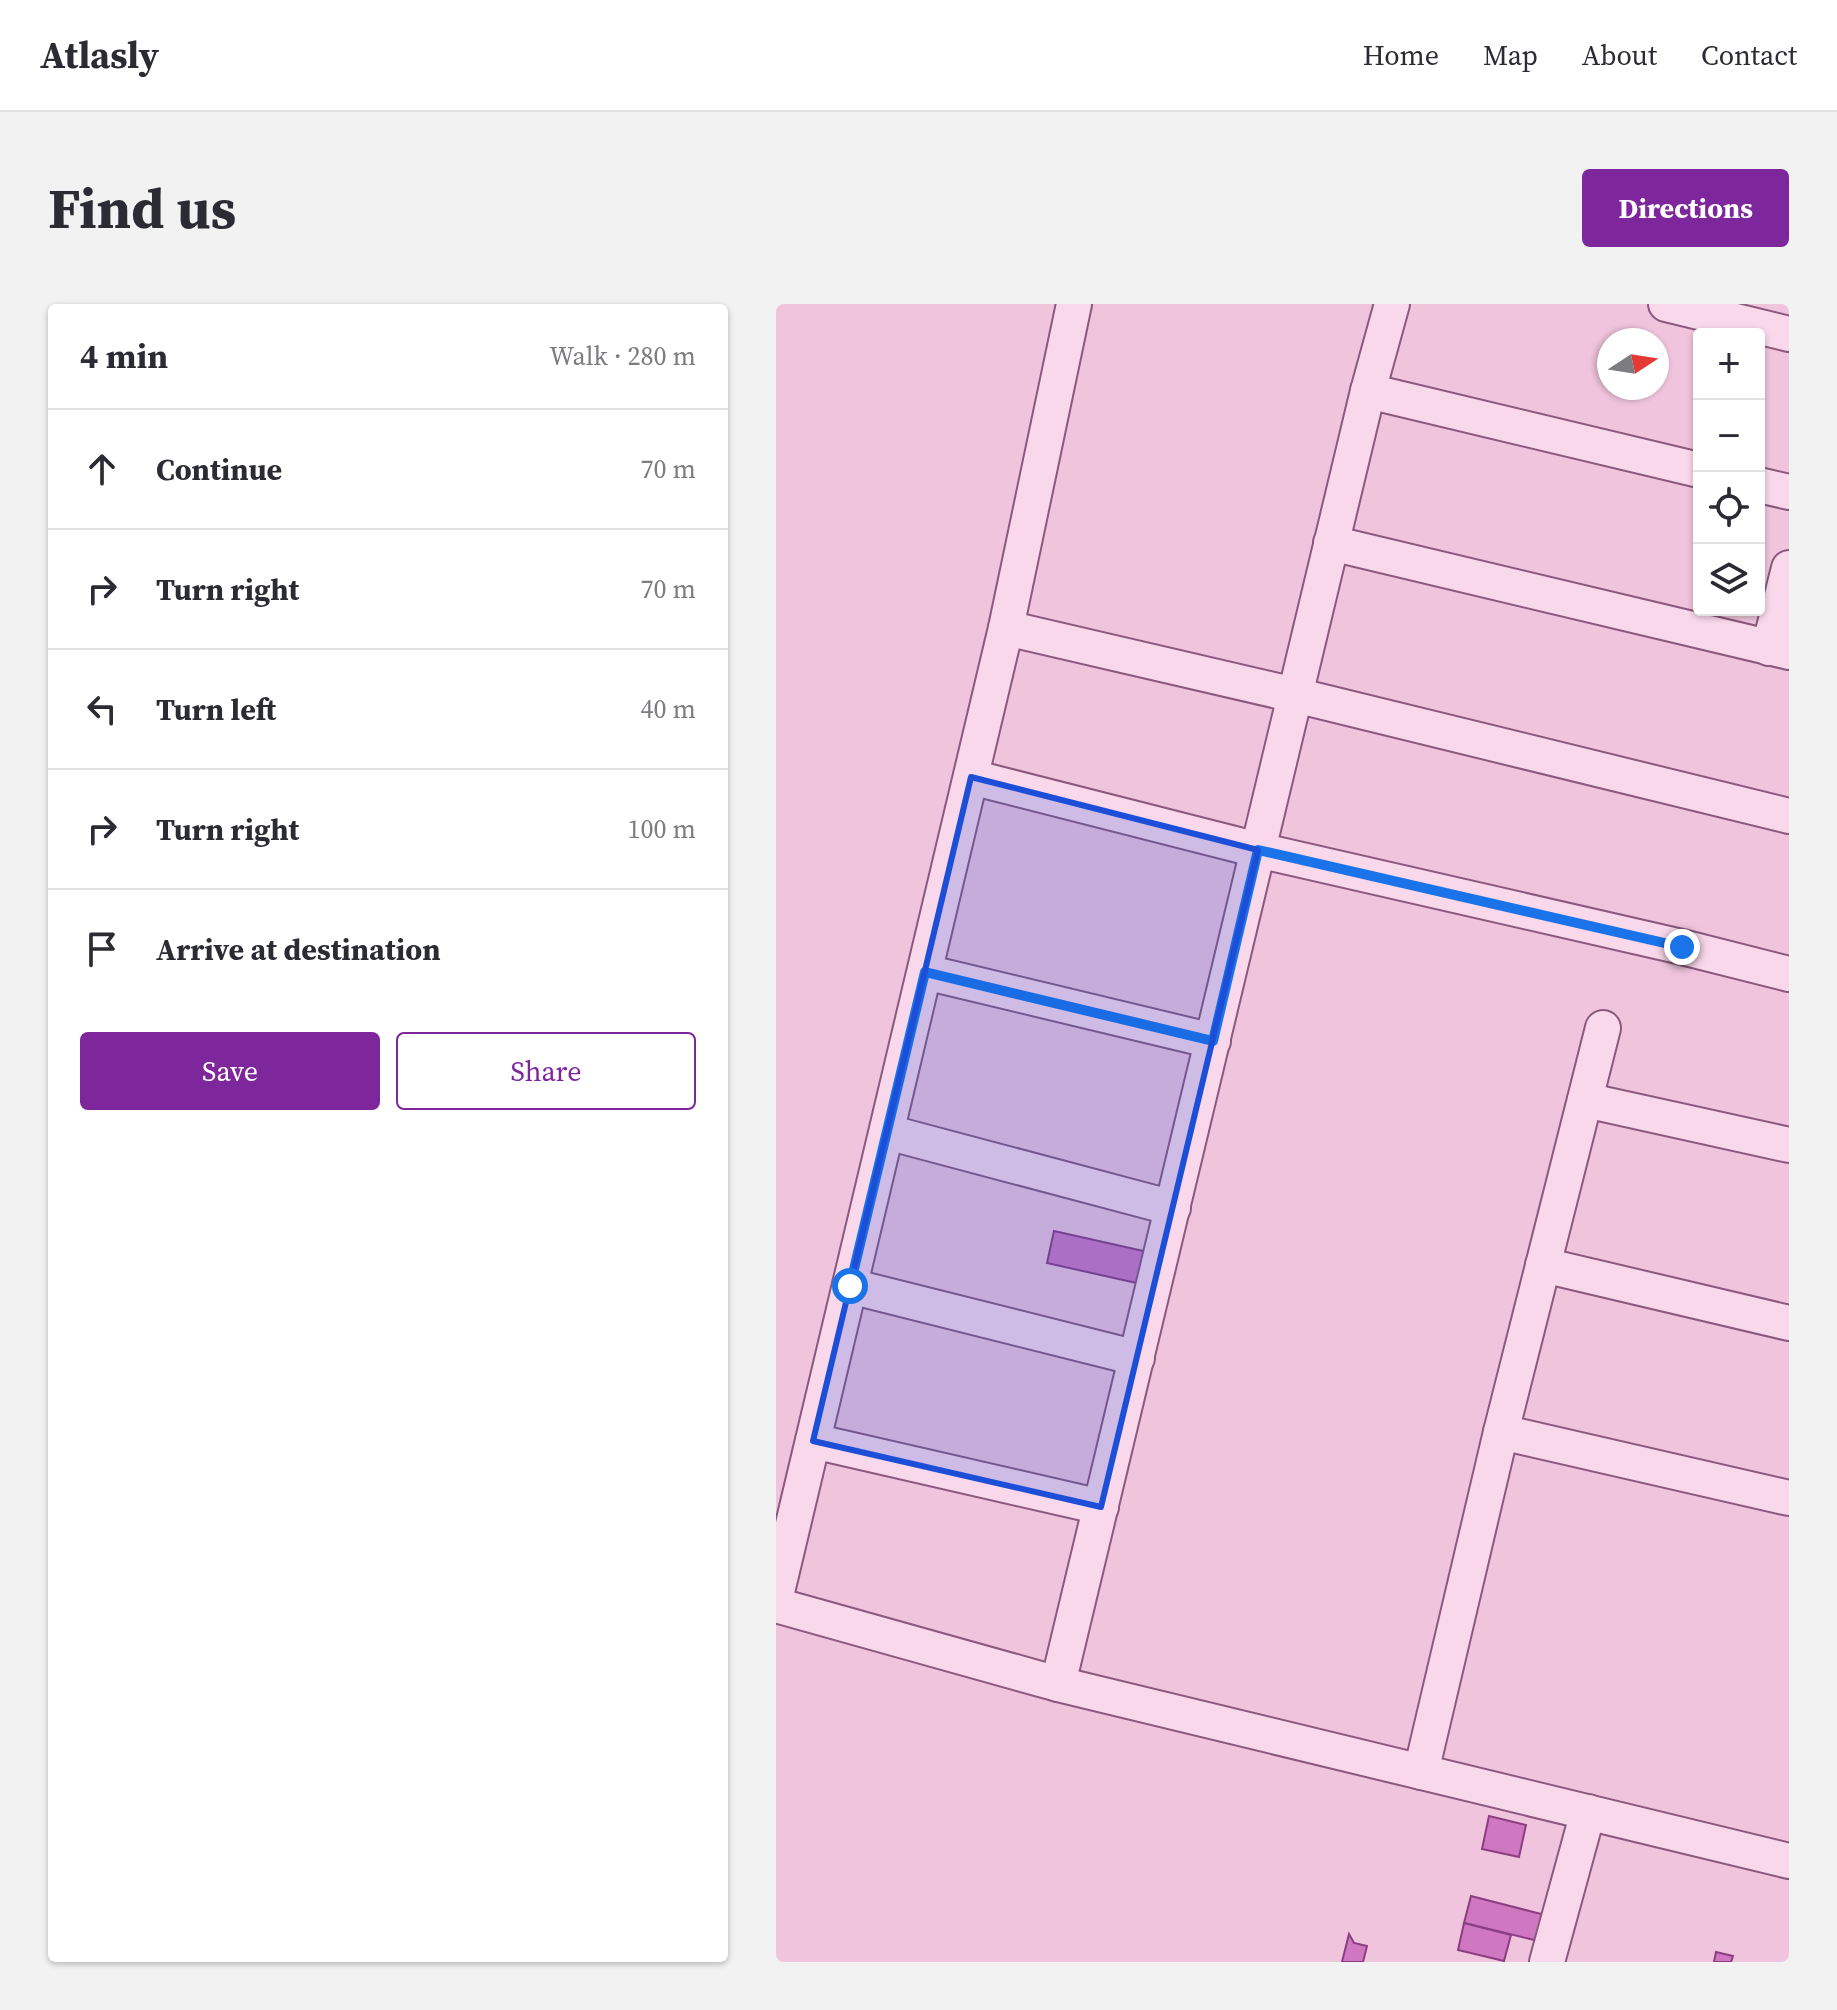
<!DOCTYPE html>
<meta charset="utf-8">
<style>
body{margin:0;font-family:"Source Serif 4",serif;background:#f2f2f3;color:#2b2b33}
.controls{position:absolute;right:24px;top:24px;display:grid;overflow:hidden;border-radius:8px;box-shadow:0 2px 6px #0004}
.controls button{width:72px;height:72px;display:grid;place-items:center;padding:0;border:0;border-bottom:2px solid #e1e1e2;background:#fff;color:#2b2b33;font:40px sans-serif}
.compass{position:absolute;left:821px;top:24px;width:72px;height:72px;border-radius:50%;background:#fff;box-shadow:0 2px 6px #0004;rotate:78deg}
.stop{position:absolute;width:24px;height:24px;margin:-18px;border:6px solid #1a73e8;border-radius:50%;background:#fff}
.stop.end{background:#1a73e8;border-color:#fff;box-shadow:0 2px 8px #0008}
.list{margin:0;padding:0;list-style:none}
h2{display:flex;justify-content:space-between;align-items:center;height:104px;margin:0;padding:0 32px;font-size:34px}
h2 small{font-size:26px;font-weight:400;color:#7c7c81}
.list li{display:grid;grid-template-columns:52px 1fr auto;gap:24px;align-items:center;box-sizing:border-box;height:120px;padding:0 32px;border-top:2px solid #e1e1e2}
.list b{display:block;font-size:30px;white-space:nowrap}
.list em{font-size:26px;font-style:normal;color:#7c7c81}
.actions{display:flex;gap:16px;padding:24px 32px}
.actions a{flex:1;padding:18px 0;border:2px solid #7e279d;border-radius:8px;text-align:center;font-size:28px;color:#7e279d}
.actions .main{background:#7e279d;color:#fff}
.icon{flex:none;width:44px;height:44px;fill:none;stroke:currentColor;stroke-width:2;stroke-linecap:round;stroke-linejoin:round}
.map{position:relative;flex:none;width:1013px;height:1658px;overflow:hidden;border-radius:8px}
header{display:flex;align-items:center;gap:48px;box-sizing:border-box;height:112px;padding:0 40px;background:#fff;border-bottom:2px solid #e1e1e2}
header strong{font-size:38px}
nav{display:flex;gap:44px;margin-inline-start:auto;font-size:28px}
.intro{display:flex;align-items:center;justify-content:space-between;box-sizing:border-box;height:192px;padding:0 48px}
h1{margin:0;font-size:56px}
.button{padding:20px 36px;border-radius:8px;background:#7e279d;color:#fff;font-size:28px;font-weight:700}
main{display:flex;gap:48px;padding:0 48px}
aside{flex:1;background:#fff;border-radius:8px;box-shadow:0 2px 6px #0004}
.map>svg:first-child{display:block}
.building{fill:#cf78c1;stroke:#8b3e81;stroke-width:2}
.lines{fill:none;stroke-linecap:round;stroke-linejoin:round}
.minor-casing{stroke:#8b597d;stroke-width:38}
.minor{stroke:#fad8eb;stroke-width:34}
.route{stroke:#1a73e8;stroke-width:10}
.marked{fill:#1d4ed8;fill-opacity:0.2;stroke:#1d4ed8;stroke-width:6;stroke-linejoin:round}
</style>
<header>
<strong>Atlasly</strong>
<nav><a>Home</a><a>Map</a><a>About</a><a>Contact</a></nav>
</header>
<div class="intro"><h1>Find us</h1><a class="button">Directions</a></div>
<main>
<aside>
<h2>4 min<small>Walk · 280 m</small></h2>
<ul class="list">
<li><svg class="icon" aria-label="ahead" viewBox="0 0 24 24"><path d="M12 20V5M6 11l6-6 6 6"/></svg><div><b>Continue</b></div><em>70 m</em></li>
<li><svg class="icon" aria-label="right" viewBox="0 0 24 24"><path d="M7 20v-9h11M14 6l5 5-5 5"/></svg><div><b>Turn right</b></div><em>70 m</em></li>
<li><svg class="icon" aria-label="left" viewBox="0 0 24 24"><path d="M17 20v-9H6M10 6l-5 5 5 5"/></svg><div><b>Turn left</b></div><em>40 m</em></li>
<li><svg class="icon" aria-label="right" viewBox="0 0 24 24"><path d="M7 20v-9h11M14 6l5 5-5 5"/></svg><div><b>Turn right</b></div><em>100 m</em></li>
<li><svg class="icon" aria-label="arrive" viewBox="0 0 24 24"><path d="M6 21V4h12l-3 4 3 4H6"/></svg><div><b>Arrive at destination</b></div></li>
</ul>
<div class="actions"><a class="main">Save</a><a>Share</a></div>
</aside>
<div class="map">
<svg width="1013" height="1658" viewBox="0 0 1013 1658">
<rect width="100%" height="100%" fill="#f0c4dc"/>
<g class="building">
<path d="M278 927 372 948 365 980 271 959Z"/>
<path d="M713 1512 750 1521 743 1553 706 1545Z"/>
<path d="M695 1592 769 1611 762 1637 688 1619Z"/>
<path d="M688 1619 735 1631 728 1657 682 1646Z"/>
<path d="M573 1630 578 1639 591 1642 587 1658H566Z"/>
<path d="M940 1648 957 1652 955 1658H938Z"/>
</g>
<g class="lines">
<defs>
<g id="minor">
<path d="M890 0 1013 30"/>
<path d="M592 87 923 166"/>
<path d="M983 181 1013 188"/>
<path d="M555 239 1013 348"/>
<path d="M230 324 519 391 1013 512"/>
<path d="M993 344 1013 264"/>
<path d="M195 473 482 546 906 643 1013 670"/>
<path d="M149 668 437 737"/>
<path d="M809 796 1013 841"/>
<path d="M111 828 397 904"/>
<path d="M767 961 1013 1019"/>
<path d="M74 982 361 1054"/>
<path d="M725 1128 1013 1194"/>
<path d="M37 1137 325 1203"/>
<path d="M0 1292 230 324 298 0"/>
<path d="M0 1301 282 1380 1013 1557"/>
<path d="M282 1380 592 87 616 0"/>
<path d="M645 1468 725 1128 827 724"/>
<path d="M771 1658 812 1508"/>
</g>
</defs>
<use href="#minor" class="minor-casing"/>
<use href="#minor" class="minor"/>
</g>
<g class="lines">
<path class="route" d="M74 982 149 668 437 737 482 546 906 643"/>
</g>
<path class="marked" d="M195 473 482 546 325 1203 37 1137Z"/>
</svg>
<div class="controls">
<button>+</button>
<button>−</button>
<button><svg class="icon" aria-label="locate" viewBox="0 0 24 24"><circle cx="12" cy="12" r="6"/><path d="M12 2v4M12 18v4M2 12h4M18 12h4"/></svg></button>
<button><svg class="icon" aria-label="layers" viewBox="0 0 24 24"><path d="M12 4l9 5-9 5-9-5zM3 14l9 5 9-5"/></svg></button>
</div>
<svg class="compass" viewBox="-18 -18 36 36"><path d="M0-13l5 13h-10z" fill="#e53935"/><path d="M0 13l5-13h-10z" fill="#7c7c81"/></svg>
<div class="stop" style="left:74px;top:982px"></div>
<div class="stop end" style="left:906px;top:643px"></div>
</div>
</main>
